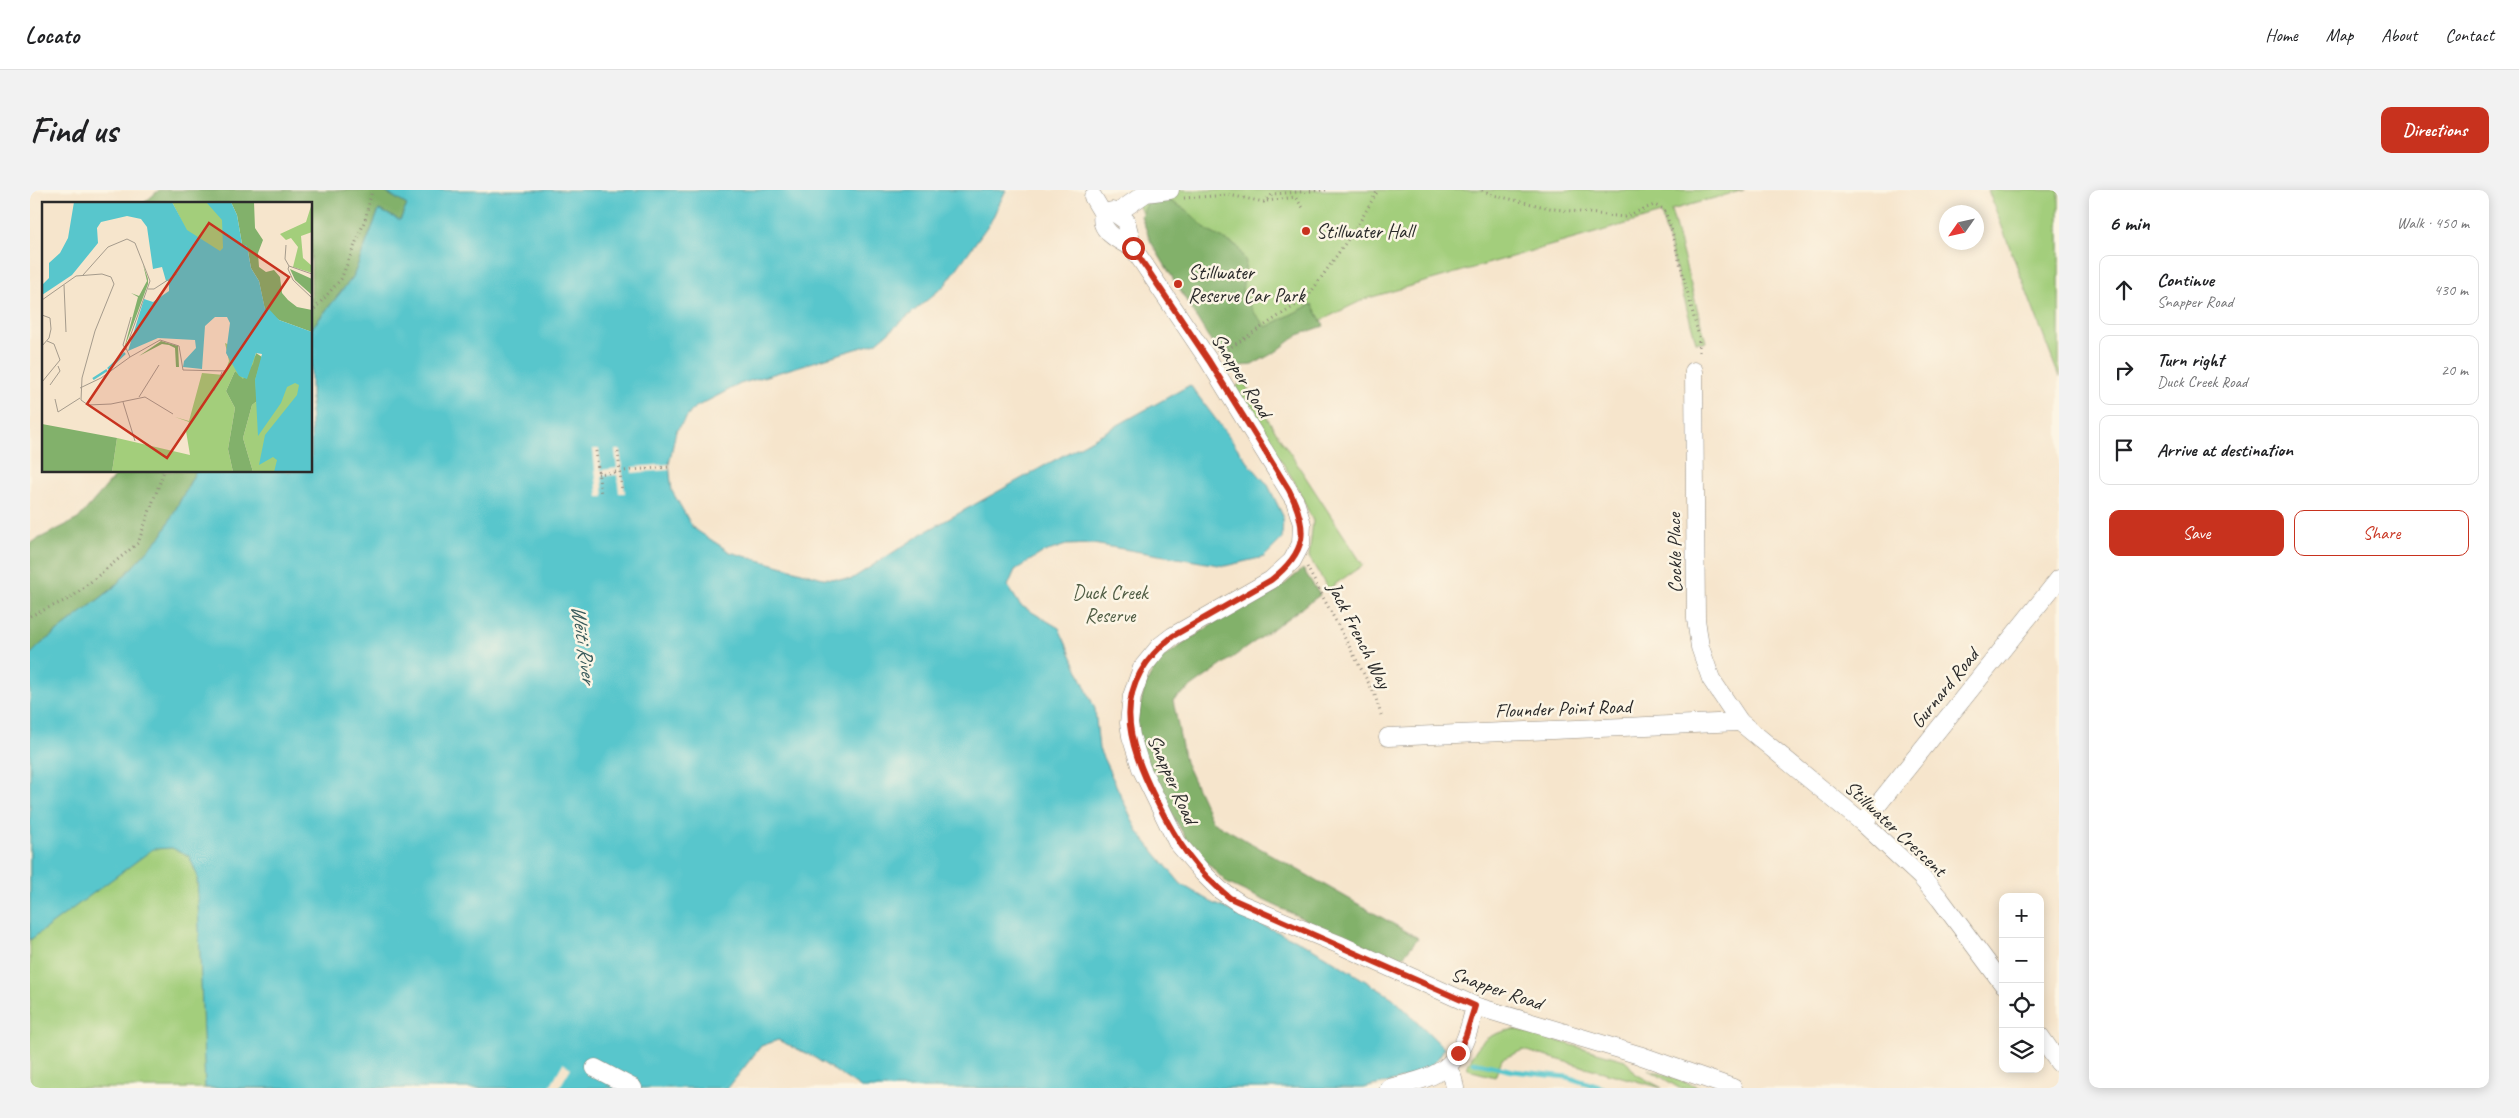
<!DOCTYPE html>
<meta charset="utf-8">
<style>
body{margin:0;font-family:Caveat,sans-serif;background:#f2f2f2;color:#202124}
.controls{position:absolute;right:15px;bottom:15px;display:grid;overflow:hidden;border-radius:10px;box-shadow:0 2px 12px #0003}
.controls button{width:45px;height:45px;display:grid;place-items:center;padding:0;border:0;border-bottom:1px solid #e0e0e0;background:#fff;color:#202124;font:25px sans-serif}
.compass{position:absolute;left:1909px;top:15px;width:45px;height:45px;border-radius:50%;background:#fff;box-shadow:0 2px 12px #0003;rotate:236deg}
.stop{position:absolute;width:15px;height:15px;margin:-11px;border:4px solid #c8321e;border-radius:50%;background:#fff}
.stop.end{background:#c8321e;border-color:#fff;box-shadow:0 1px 5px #0008}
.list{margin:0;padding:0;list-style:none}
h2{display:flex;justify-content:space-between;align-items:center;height:65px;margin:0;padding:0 20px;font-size:21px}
h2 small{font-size:16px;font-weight:400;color:#757577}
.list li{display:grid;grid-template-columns:32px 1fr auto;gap:15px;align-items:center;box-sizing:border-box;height:70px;margin:0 10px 10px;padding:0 10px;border:1px solid #e0e0e0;border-radius:10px}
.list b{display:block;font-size:19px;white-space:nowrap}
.list p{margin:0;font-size:16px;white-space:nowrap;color:#757577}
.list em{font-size:16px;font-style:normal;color:#757577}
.actions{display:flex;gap:10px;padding:15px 20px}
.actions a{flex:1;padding:11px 0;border:1px solid #c8321e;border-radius:10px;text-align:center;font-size:18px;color:#c8321e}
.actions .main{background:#c8321e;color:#fff}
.icon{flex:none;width:28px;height:28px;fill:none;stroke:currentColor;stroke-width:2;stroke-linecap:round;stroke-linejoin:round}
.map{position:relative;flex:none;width:2029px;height:898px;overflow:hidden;border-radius:10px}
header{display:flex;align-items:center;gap:30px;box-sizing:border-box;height:70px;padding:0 25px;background:#fff;border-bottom:1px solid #e0e0e0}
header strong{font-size:24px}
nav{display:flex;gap:28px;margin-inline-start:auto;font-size:18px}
.intro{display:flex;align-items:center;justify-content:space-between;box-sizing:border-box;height:120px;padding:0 30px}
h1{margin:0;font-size:35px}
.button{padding:12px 22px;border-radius:10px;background:#c8321e;color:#fff;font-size:18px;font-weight:700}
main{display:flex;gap:30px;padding:0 30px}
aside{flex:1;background:#fff;border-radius:10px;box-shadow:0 2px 12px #0003}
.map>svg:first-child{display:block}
.green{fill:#a3ce7b;stroke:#677c53}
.forest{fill:#82b16b;stroke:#566e4b}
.water{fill:#58c6cc;stroke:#42787c}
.pier{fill:#f6e5cc}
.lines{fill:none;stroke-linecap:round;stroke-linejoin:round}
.stream{stroke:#58c6cc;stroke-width:5}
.minor-casing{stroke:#90887c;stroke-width:19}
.path{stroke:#90887c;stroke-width:3;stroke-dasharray:1 4;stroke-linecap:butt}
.minor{stroke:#fff;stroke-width:18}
.path-bridge{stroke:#90887c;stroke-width:3;stroke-dasharray:1 4;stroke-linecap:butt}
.route{stroke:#c8321e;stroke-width:6}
.poi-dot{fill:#c8321e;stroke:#fcf5e5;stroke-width:2}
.labels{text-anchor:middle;stroke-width:5;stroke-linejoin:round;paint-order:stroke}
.poi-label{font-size:20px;fill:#2b2b2b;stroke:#fcf5e5;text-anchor:start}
.street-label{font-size:20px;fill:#2b2b2b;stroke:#fcf5e5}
.park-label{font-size:20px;fill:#4f5c43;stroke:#fcf5e5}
.water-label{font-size:21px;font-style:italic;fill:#385a5b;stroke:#fcf5e5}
.inset-river{fill:none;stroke:#58c6cc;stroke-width:2.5}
.inset-road{fill:none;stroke:#a59b8c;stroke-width:1}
.view{fill:#c8321e;fill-opacity:0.15;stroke:#c8321e;stroke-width:2.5}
.inset-edge{fill:none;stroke:#2b2b2b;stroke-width:2.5}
</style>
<header>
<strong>Locato</strong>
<nav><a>Home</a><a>Map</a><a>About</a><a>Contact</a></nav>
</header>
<div class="intro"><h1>Find us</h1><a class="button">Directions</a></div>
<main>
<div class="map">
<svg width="2029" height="898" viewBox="0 0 2029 898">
<rect width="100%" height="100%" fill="#fcf5e5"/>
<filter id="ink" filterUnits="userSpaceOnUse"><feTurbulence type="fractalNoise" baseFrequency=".02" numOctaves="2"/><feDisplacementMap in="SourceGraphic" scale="10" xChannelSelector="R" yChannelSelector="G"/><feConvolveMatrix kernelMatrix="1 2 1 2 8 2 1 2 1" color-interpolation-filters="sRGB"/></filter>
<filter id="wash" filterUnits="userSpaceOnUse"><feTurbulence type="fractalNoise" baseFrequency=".0096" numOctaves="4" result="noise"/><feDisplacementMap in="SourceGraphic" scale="20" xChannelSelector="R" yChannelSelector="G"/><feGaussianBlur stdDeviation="1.12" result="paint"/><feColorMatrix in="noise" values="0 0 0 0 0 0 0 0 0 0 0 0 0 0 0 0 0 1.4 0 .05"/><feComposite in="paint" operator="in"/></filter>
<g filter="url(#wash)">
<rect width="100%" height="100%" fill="#f6e5cc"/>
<g class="green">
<path d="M1099 0H1714L1641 20 1676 152H1666L1631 24 1335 109 1201 174Z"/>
<path d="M1958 0H2029V187Z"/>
<path d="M1213 191 1333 375 1298 399 1279 367 1283 331 1264 291 1205 198Z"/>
<path d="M111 543 325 898H0V656Z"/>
<path d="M1485 839 1595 870 1606 884 1632 898 1493 860 1472 869 1465 887 1442 881 1437 877C1449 850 1456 845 1485 839Z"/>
<path d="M1618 879 1672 898H1649Z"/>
</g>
<g class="forest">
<path d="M129 0H352L377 15 370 30 349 20 323 87 281 139V14H113Z"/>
<path d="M1132 6 1158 21 1178 41 1207 56 1216 72 1212 101 1222 120 1236 137 1282 114 1294 136 1268 145 1247 161 1222 175 1210 176 1195 170 1177 145 1121 52 1111 26 1119 10Z"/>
<path d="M86 281H166L132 345 82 399 11 454 0 465V353L48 329 86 285Z"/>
<path d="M1273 379 1290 405 1143 510 1155 572 1182 631 1388 748 1373 767 1357 768 1197 693 1159 654 1119 584 1105 539 1115 496 1128 471 1190 429 1244 403Z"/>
</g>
<path class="water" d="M352 0H976L961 31 915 95 846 153 710 194 664 218 646 241 639 274 642 301 663 338 700 362 793 388 820 390 895 342 1160 195 1220 275 1238 295 1253 326 1252 349 1234 367 1195 376 1063 354 1036 355 1012 363 985 380 978 396 990 415 1029 438 1065 519 1069 559 1108 642 1151 694 1181 712 1279 756 1363 808 1414 858C1401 888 1362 891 1333 898H831L782 866 748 850 731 856 698 898H175L167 685 159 666 142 658 123 659 0 750V465L11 454 82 399 132 345 166 281H281V139L323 87 349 20 370 30 377 15Z"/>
<g class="pier">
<path d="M563 259H569L571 280 587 278 585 260H590L595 303H589L587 285 572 286 574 307H568Z"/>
<path d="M639 274V280L602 283V277Z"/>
<path d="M533 873 541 878 529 898H519Z"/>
</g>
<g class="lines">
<path class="stream" d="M1444 872 1483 881 1537 887 1573 898"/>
</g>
</g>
<g filter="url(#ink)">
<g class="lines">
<defs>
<g id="minor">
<path d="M1063 7 1073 24"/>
<path d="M1087 23 1116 3 1140 0"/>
<path d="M1073 24 1082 21 1096 31 1103 58 1179 171 1265 311 1272 334 1271 354 1262 371 1241 390 1143 446 1130 456 1112 478 1102 506 1099 533 1101 546 1111 578 1147 652 1173 683 1190 700 1211 714 1308 754 1445 816 1609 865 1703 898"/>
<path d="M1073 24C1068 41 1090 51 1103 58"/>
<path d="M1664 181 1666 429 1670 457 1681 489 1710 532 1833 633 1891 687 1910 709 1973 794"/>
<path d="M1358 547 1710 532"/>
<path d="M1833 633 2029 389"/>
<path d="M2010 846 2029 873"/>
<path d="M565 878 603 898"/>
<path d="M1417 878 1423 888 1425 898"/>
<path d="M1359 898C1417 885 1431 877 1445 816"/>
</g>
</defs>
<use href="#minor" class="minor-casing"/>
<g class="path">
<path d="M1452 0 1463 5 1524 19 1594 27 1624 15 1634 19 1641 38 1669 147V162"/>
<path d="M1154 8 1199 5 1234 12 1243 4 1296 0"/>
<path d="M1237 11 1265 7 1274 19"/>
<path d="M281 123 311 89 335 30 342 0"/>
<path d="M1193 162 1277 108 1328 35 1348 0"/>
<path d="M566 261 571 305"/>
<path d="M588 262 592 301"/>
<path d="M602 280 639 277"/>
<path d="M568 284 585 282"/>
<path d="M1277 377 1345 505 1351 525"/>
<path d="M0 426 41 408 108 353 134 281"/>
</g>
<use href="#minor" class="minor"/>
<path class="path-bridge" d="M585 282 602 280"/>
</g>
</g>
<g class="lines" filter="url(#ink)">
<path class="route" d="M1103 58 1179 171 1259 300C1279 340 1277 362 1241 390L1143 446C1079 496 1096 550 1127 612 1147 652 1165 680 1200 708L1445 816 1436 845 1428 863"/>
</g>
<g class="poi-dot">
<circle cx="1276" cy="41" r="5"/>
<circle cx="1148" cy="94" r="5"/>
</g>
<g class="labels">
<g class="poi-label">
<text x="1286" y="48">Stillwater Hall</text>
<text x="1158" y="89">Stillwater<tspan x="1158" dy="23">Reserve Car Park</tspan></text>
</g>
<g class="street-label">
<text transform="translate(1212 185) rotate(58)" y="7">Snapper Road</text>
<text transform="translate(1644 363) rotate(-91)" y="7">Cockle Place</text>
<text transform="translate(1330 445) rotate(63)" y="7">Jack French Way</text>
<text transform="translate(1914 498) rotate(-51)" y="7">Gurnard Road</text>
<text transform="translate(1533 518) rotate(-2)" y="7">Flounder Point Road</text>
<text transform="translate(1143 589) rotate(66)" y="7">Snapper Road</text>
<text transform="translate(1866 638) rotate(43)" y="7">Stillwater Crescent</text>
<text transform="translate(1467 798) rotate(19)" y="7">Snapper Road</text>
</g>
<g class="park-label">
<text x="1080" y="409">Duck Creek<tspan x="1080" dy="23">Reserve</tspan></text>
</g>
<g class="water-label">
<text transform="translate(554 454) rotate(82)" y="7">Wēiti River</text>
</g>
</g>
<g transform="translate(12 12)">
<rect width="270" height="270" fill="#f6e5cc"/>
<path d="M130 0H164L169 4 185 18 192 52 161 61ZM270 1V30L259 34 261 56 270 64V71L251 65 256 45 249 36 244 38 238 32 264 20ZM183 141 270 180V270H211L201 236 210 203 215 199 193 169 184 189 193 206 186 247 191 270H70L75 236 148 253 144 229 147 220 133 215 147 219 160 171 182 173 187 159Z" fill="#a3ce7b"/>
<path d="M189 0H212L213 26 221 38 216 51 217 65 224 70 232 68 238 75 240 91 246 98 255 105 270 108V130L237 118 223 108 217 79 209 66 206 49 200 42 195 13ZM101 62 106 77V82L82 147 96 95 89 91 97 94 105 79ZM248 67 270 77V93L253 78ZM119 139 136 144 137 165H134L133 146 127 143 120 142 97 154ZM214 151 220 155 213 178 215 199 210 203 201 236 211 270H191L186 247 193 206 184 189 193 169 201 177 211 162ZM0 222 75 236 70 270H0Z" fill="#82b16b"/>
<path d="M32 0H130L145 28 178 49 181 46 180 18 164 0H189L195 13 200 42 205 44 209 66 217 79 223 107 226 106 237 118 270 130V270H232L235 258 231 255 217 263 223 233 255 193 257 183 253 181 245 185 239 201 216 234 213 178 220 152 214 151 205 177 197 174 184 151 188 121 185 115H173L163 124 160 167 141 165 142 159 154 146 153 138 116 136 86 149 102 97 111 100 127 89V79H124L120 65 111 67 105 25 99 17 85 14 59 20 55 26 56 41 30 73 0 93V83L7 76V61L18 51 26 36Z" fill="#58c6cc"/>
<path class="inset-river" d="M66 167 83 151M51 177 65 168"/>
<path class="inset-road" d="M244 43 243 57 247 64M270 72 247 64 246 67 251 78 270 96M41 73 66 45 85 37 93 41 108 79 84 146 88 155M22 83 24 130M106 87H112L135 72M0 98 34 74 60 72 69 75 72 82 53 129 40 176 39 198 46 203 69 202 103 195 131 212M0 113 8 116 9 127 7 136 0 144M84 148 81 143 89 115M0 180 18 158 12 142 5 139M8 183 18 169 16 164M38 186 59 176 88 155 118 138 137 144 141 168 183 169M172 189 180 170M97 195 117 163M13 197 16 210 38 196M81 200 93 239"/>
<path class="view" d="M167 21 247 75 125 256 45 202Z"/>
<rect width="270" height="270" class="inset-edge"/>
</g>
</svg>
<div class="controls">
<button>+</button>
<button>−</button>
<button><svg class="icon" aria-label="locate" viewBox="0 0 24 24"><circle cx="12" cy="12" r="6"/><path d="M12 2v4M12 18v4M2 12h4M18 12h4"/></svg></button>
<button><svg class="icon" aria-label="layers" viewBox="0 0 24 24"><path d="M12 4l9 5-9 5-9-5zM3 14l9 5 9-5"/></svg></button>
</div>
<svg class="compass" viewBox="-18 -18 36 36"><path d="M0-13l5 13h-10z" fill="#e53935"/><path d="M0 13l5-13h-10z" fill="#757577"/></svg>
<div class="stop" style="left:1103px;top:58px"></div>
<div class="stop end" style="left:1428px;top:863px"></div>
</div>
<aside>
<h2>6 min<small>Walk · 450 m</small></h2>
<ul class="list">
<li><svg class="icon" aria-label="ahead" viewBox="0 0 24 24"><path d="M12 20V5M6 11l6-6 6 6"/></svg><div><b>Continue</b><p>Snapper Road</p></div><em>430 m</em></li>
<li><svg class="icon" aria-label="right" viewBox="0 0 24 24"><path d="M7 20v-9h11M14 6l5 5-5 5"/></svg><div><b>Turn right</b><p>Duck Creek Road</p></div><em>20 m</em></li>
<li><svg class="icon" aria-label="arrive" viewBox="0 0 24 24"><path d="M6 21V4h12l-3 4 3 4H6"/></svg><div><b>Arrive at destination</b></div></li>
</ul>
<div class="actions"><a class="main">Save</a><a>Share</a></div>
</aside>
</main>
